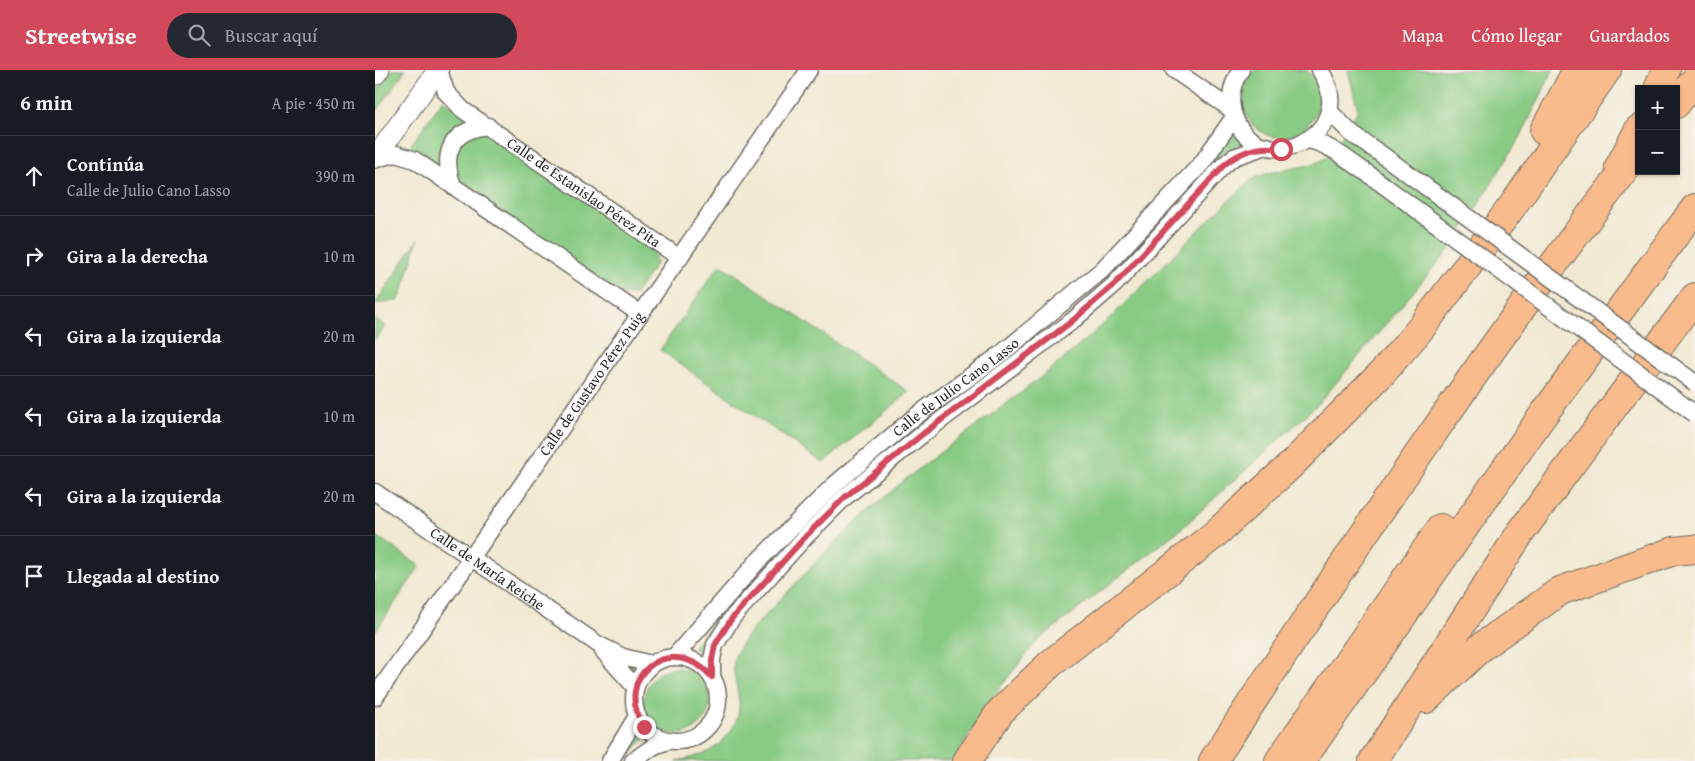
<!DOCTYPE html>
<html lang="es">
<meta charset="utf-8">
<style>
body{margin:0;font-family:"Gentium Book Plus",serif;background:#242831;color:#f1f3f6}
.controls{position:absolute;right:15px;top:15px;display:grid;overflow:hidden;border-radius:0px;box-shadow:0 1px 4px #0004}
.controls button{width:45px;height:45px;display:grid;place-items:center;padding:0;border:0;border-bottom:1px solid #363941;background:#171b24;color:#f1f3f6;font:25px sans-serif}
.stop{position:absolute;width:15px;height:15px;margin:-11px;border:4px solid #d1495b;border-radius:50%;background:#fff}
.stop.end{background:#d1495b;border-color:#fff;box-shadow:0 1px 5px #0008}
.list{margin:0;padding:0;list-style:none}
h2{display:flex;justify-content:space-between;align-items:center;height:65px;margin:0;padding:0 20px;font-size:21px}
h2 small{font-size:16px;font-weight:400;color:#9ea1a6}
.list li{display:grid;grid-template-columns:32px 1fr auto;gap:15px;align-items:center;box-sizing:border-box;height:80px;padding:0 20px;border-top:1px solid #363941}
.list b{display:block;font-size:19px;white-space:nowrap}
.list p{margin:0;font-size:16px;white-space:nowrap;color:#9ea1a6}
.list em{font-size:16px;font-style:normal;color:#9ea1a6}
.icon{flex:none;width:28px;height:28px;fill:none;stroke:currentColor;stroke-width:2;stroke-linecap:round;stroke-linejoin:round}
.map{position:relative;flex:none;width:1320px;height:691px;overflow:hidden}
header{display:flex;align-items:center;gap:30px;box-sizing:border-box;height:70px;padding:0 25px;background:#d1495b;color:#fff}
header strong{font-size:24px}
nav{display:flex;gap:28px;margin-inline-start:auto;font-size:18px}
.search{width:350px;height:45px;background:#242831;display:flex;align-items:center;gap:12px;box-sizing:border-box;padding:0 18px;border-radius:28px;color:#9ea1a6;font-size:19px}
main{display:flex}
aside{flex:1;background:#171b24}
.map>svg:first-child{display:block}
.green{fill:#88cb84;stroke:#5a7b58}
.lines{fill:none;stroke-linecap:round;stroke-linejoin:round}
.minor-casing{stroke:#706e65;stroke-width:19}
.tertiary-casing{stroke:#706e65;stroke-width:22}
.motorway-casing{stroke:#706e65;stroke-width:30}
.minor{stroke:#fff;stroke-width:16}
.tertiary{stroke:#fff;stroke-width:20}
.motorway{stroke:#fabb8c;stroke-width:28}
.minor-bridge-casing{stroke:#706e65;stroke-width:19;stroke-linecap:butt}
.minor-bridge{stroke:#fff;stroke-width:16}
.route{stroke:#d1495b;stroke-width:6}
.labels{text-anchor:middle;stroke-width:5;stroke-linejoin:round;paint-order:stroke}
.street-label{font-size:15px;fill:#2b2b2b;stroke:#f7f3e8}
</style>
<header>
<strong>Streetwise</strong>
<div class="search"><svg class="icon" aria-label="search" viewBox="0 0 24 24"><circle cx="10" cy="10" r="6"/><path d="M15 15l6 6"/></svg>Buscar aquí</div>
<nav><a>Mapa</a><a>Cómo llegar</a><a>Guardados</a></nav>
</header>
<main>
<aside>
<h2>6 min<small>A pie · 450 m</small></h2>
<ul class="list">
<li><svg class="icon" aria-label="ahead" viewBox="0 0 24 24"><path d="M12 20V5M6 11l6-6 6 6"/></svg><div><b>Continúa</b><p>Calle de Julio Cano Lasso</p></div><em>390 m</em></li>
<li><svg class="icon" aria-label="right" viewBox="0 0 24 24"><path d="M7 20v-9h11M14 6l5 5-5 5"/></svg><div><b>Gira a la derecha</b></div><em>10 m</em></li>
<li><svg class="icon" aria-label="left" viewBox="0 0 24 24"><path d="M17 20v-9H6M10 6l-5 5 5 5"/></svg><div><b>Gira a la izquierda</b></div><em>20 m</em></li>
<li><svg class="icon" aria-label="left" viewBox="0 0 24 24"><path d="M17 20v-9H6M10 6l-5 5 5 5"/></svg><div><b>Gira a la izquierda</b></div><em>10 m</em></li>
<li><svg class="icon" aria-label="left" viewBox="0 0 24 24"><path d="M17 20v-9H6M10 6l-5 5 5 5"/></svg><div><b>Gira a la izquierda</b></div><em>20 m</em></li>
<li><svg class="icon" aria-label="arrive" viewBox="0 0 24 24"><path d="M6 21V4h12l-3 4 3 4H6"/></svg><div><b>Llegada al destino</b></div></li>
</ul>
</aside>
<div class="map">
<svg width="1320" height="691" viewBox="0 0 1320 691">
<rect width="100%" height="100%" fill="#f7f3e8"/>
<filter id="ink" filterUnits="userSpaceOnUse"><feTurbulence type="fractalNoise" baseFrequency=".02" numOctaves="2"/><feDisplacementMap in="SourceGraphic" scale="10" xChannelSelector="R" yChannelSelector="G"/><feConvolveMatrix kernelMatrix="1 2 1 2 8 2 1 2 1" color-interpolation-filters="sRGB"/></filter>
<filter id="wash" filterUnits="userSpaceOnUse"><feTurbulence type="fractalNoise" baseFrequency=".0096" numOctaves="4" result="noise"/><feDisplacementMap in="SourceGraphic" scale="20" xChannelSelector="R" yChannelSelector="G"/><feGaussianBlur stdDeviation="1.12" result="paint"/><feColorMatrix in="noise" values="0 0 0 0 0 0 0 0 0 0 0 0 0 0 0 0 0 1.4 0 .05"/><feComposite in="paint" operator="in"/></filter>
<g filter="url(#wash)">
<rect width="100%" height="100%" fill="#f1e9d2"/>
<g class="green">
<path d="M16 0H30L0 44V24Z"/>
<path d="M880 0H931C971 31 915 94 878 55 873 49 869 42 868 35 867 22 870 8 880 0Z"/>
<path d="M973 0H1178L1146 66 1078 175 944 333 808 457 662 571 619 625 578 691H301C323 687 338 683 352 666 380 634 349 608 362 582 371 563 389 548 403 532 436 497 469 463 505 431 564 379 632 337 692 286 757 232 812 168 874 112 889 99 931 100 949 89 957 84 977 50 983 40Z"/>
<path d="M68 30 277 174 281 194 260 224 244 225 33 79Z"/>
<path d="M859 61 868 72 846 84 838 94 835 92Z"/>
<path d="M43 169 26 226 22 231 0 234Z"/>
<path d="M345 194 534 322 448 393 285 280Z"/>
<path d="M0 249 10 256 0 270Z"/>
<path d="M0 465 45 496 0 562Z"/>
<path d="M341 548 344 550 334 564 328 584 318 578Z"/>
<circle cx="302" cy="631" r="33"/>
<path d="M261 660 270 669 254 683 248 691H243Z"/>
</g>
</g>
<g filter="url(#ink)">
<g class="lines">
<defs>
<g id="minor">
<path id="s1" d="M64 0 71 22 88 40 305 188"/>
<path d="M799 0 857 40"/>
<path d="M866 0C857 13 854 28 858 43 879 113 989 67 945 0"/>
<path d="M954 41 977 64 1006 84"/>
<path d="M934 70C956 75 974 91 992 103"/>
<path d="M0 89 21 84 40 90 265 244"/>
<path d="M78 116C66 83 76 60 113 56"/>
<path id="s2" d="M0 422 224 575 248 587 276 594"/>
<path d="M228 581 260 617"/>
<path id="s3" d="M300 586 381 493 458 416 537 349 626 284 727 200 827 93 859 47"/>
<circle cx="301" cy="629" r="42"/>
<path d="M337 607V590L340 575 357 548 432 465 470 427 549 363 696 252 740 214 849 95 859 87 891 76"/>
<path id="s4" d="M0 627 434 0"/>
<path d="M235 691 262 646"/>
<path d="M258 691 279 676 293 671"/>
</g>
<g id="tertiary">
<path d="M0 5 4 0"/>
<path d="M0 88 63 0"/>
</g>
<g id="motorway">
<path d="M1283 19 1291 0"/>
<path d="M1301 34 1320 10"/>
<path d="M1169 61 1202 0"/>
<path d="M1244 97 1264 59"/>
<path d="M1051 629 1106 577 1185 521 1299 481 1320 479"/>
<path d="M592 691 625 642 675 594 839 465 916 395 1008 302 1046 258 1136 138 1232 0"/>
<path d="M838 691C974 485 1111 277 1264 82"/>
<path d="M904 691 1066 458"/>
<path d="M926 691 1168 345 1320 138"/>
<path d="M998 691 1146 462 1320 227"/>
</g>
</defs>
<use href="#minor" class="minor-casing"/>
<use href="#tertiary" class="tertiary-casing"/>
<use href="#motorway" class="motorway-casing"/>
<use href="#minor" class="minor"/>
<use href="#tertiary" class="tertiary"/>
<use href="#motorway" class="motorway"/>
<defs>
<g id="minor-bridge">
<path d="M1006 84 1320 313"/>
<path d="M992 103 1320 344"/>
</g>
</defs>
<use href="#minor-bridge" class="minor-bridge-casing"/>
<use href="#minor-bridge" class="minor-bridge"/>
</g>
</g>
<g class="lines" filter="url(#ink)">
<path class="route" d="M269 657C236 606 296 561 337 607V590L340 575 357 548 432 465 470 427 549 363 696 252 740 214 849 95C866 81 884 75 906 79"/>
</g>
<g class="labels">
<g class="street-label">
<text dy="5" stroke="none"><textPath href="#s1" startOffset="194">Calle de Estanislao Pérez Pita</textPath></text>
<text dy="5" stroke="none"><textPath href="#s4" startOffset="381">Calle de Gustavo Pérez Puig</textPath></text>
<text dy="5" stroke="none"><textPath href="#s3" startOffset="390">Calle de Julio Cano Lasso</textPath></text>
<text dy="5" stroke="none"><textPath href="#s2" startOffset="136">Calle de María Reiche</textPath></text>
</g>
</g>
</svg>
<div class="controls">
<button>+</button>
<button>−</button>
</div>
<div class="stop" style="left:906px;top:79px"></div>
<div class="stop end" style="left:269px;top:657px"></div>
</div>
</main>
